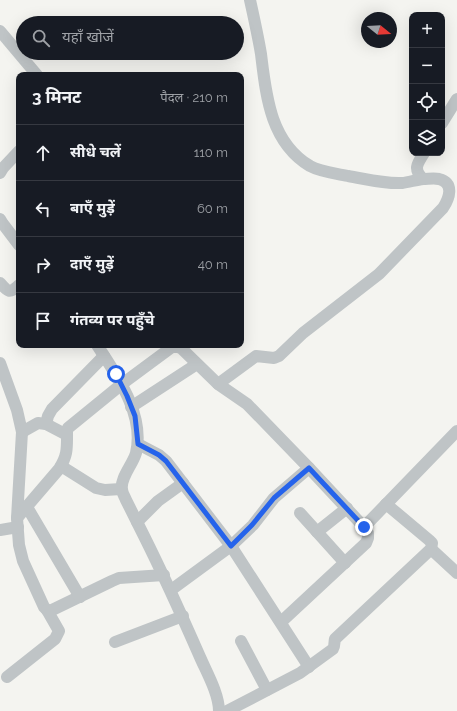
<!DOCTYPE html>
<html lang="hi">
<meta charset="utf-8">
<style>
body{margin:0;font-family:Raleway,"Noto Sans Devanagari",sans-serif;background:#242831;color:#f1f3f6}
.controls{position:absolute;right:12px;top:12px;display:grid;overflow:hidden;border-radius:8px;box-shadow:0 4px 16px #0002}
.controls button{width:36px;height:36px;display:grid;place-items:center;padding:0;border:0;border-bottom:1px solid #363941;background:#171b24;color:#f1f3f6;font:20px sans-serif}
.compass{position:absolute;left:361px;top:12px;width:36px;height:36px;border-radius:50%;background:#171b24;box-shadow:0 4px 16px #0002;rotate:108deg}
.stop{position:absolute;width:12px;height:12px;margin:-9px;border:3px solid #2563eb;border-radius:50%;background:#fff}
.stop.end{background:#2563eb;border-color:#fff;box-shadow:0 1px 4px #0008}
.list{margin:0;padding:0;list-style:none}
h2{display:flex;justify-content:space-between;align-items:center;height:52px;margin:0;padding:0 16px;font-size:17px}
h2 small{font-size:13px;font-weight:400;color:#9ea1a6}
.list li{display:grid;grid-template-columns:26px 1fr auto;gap:12px;align-items:center;box-sizing:border-box;height:56px;padding:0 16px;border-top:1px solid #363941}
.list b{display:block;font-size:15px;white-space:nowrap}
.list em{font-size:13px;font-style:normal;color:#9ea1a6}
.icon{flex:none;width:22px;height:22px;fill:none;stroke:currentColor;stroke-width:2;stroke-linecap:round;stroke-linejoin:round}
.map{position:relative;flex:none;width:457px;height:711px;overflow:hidden}
.search{position:absolute;background:#171b24;box-shadow:0 4px 16px #0002;left:16px;top:16px;width:228px;height:44px;display:flex;align-items:center;gap:10px;box-sizing:border-box;padding:0 14px;border-radius:22px;color:#9ea1a6;font-size:15px}
.panel{position:absolute;background:#171b24;box-shadow:0 4px 16px #0002;left:16px;top:72px;width:228px;height:276px;border-radius:8px}
.map>svg:first-child{display:block}
.lines{fill:none;stroke-linecap:round;stroke-linejoin:round}
.minor{stroke:#bfc4c6;stroke-width:12}
.route{stroke:#2563eb;stroke-width:5}
</style>
<div class="map">
<svg width="457" height="711" viewBox="0 0 457 711">
<rect width="100%" height="100%" fill="#f4f4f0"/>
<g class="lines">
<g class="minor">
<path d="M250 0C254 18 258 36 261 54 266 95 270 142 310 166 321 172 335 173 348 176 366 179 384 184 402 183 409 182 416 180 423 179"/>
<path d="M0 31 37 75"/>
<path d="M442 123 457 99"/>
<path d="M0 173 3 168 19 151"/>
<path d="M0 219 3 224 19 245"/>
<path d="M0 283C8 292 10 294 19 285"/>
<path d="M97 345C117 376 145 414 136 453 133 464 120 478 122 489 122 493 125 497 126 500 132 512 138 524 144 536 164 576 182 616 200 657 207 673 219 694 219 711"/>
<path d="M0 363 17 410 22 432 17 518 19 545 23 561 44 607 47 610 50 611 112 581 119 578 164 575"/>
<path d="M218 384 256 356 274 358 279 356 303 333 379 274 443 208C449 199 455 183 439 179 434 178 428 179 423 179 413 169 417 164 424 153"/>
<path d="M131 407 197 364"/>
<path d="M46 424 48 416 52 409 104 356"/>
<path d="M22 432 38 423 46 424 67 435"/>
<path d="M138 444 159 455 166 461 231 546 309 667"/>
<path d="M61 466 96 488 105 490 121 489"/>
<path d="M27 507 80 597"/>
<path d="M300 513 345 563"/>
<path d="M17 518 59 469C68 455 67 448 67 431L68 428 122 384 172 347H177L181 348 218 384 247 404 309 468 364 527 368 533V538L366 543 281 622"/>
<path d="M137 522 158 501 183 483"/>
<path d="M364 527 457 431"/>
<path d="M0 530 18 527"/>
<path d="M317 532 347 508"/>
<path d="M431 549 457 573"/>
<path d="M171 590 231 546 253 525 274 498 309 468"/>
<path d="M241 641 267 690"/>
<path d="M115 642 183 616"/>
<path d="M7 677 55 639 59 631 47 610"/>
<path d="M227 711 300 673 333 649C335 646 334 642 335 639L431 549 432 543 429 540 386 504"/>
</g>
</g>
<g class="lines">
<path class="route" d="M116 374 127 396 135 416 138 444 159 455 166 461 231 546 252 525 274 498 309 468 364 527"/>
</g>
</svg>
<div class="controls">
<button>+</button>
<button>−</button>
<button><svg class="icon" aria-label="locate" viewBox="0 0 24 24"><circle cx="12" cy="12" r="6"/><path d="M12 2v4M12 18v4M2 12h4M18 12h4"/></svg></button>
<button><svg class="icon" aria-label="layers" viewBox="0 0 24 24"><path d="M12 4l9 5-9 5-9-5zM3 14l9 5 9-5"/></svg></button>
</div>
<svg class="compass" viewBox="-18 -18 36 36"><path d="M0-13l5 13h-10z" fill="#e53935"/><path d="M0 13l5-13h-10z" fill="#9ea1a6"/></svg>
<div class="stop" style="left:116px;top:374px"></div>
<div class="stop end" style="left:364px;top:527px"></div>
<div class="search"><svg class="icon" aria-label="search" viewBox="0 0 24 24"><circle cx="10" cy="10" r="6"/><path d="M15 15l6 6"/></svg>यहाँ खोजें</div>
<section class="panel">
<h2>3 मिनट<small>पैदल · 210 m</small></h2>
<ul class="list">
<li><svg class="icon" aria-label="ahead" viewBox="0 0 24 24"><path d="M12 20V5M6 11l6-6 6 6"/></svg><div><b>सीधे चलें</b></div><em>110 m</em></li>
<li><svg class="icon" aria-label="left" viewBox="0 0 24 24"><path d="M17 20v-9H6M10 6l-5 5 5 5"/></svg><div><b>बाएँ मुड़ें</b></div><em>60 m</em></li>
<li><svg class="icon" aria-label="right" viewBox="0 0 24 24"><path d="M7 20v-9h11M14 6l5 5-5 5"/></svg><div><b>दाएँ मुड़ें</b></div><em>40 m</em></li>
<li><svg class="icon" aria-label="arrive" viewBox="0 0 24 24"><path d="M6 21V4h12l-3 4 3 4H6"/></svg><div><b>गंतव्य पर पहुँचे</b></div></li>
</ul>
</section>
</div>
